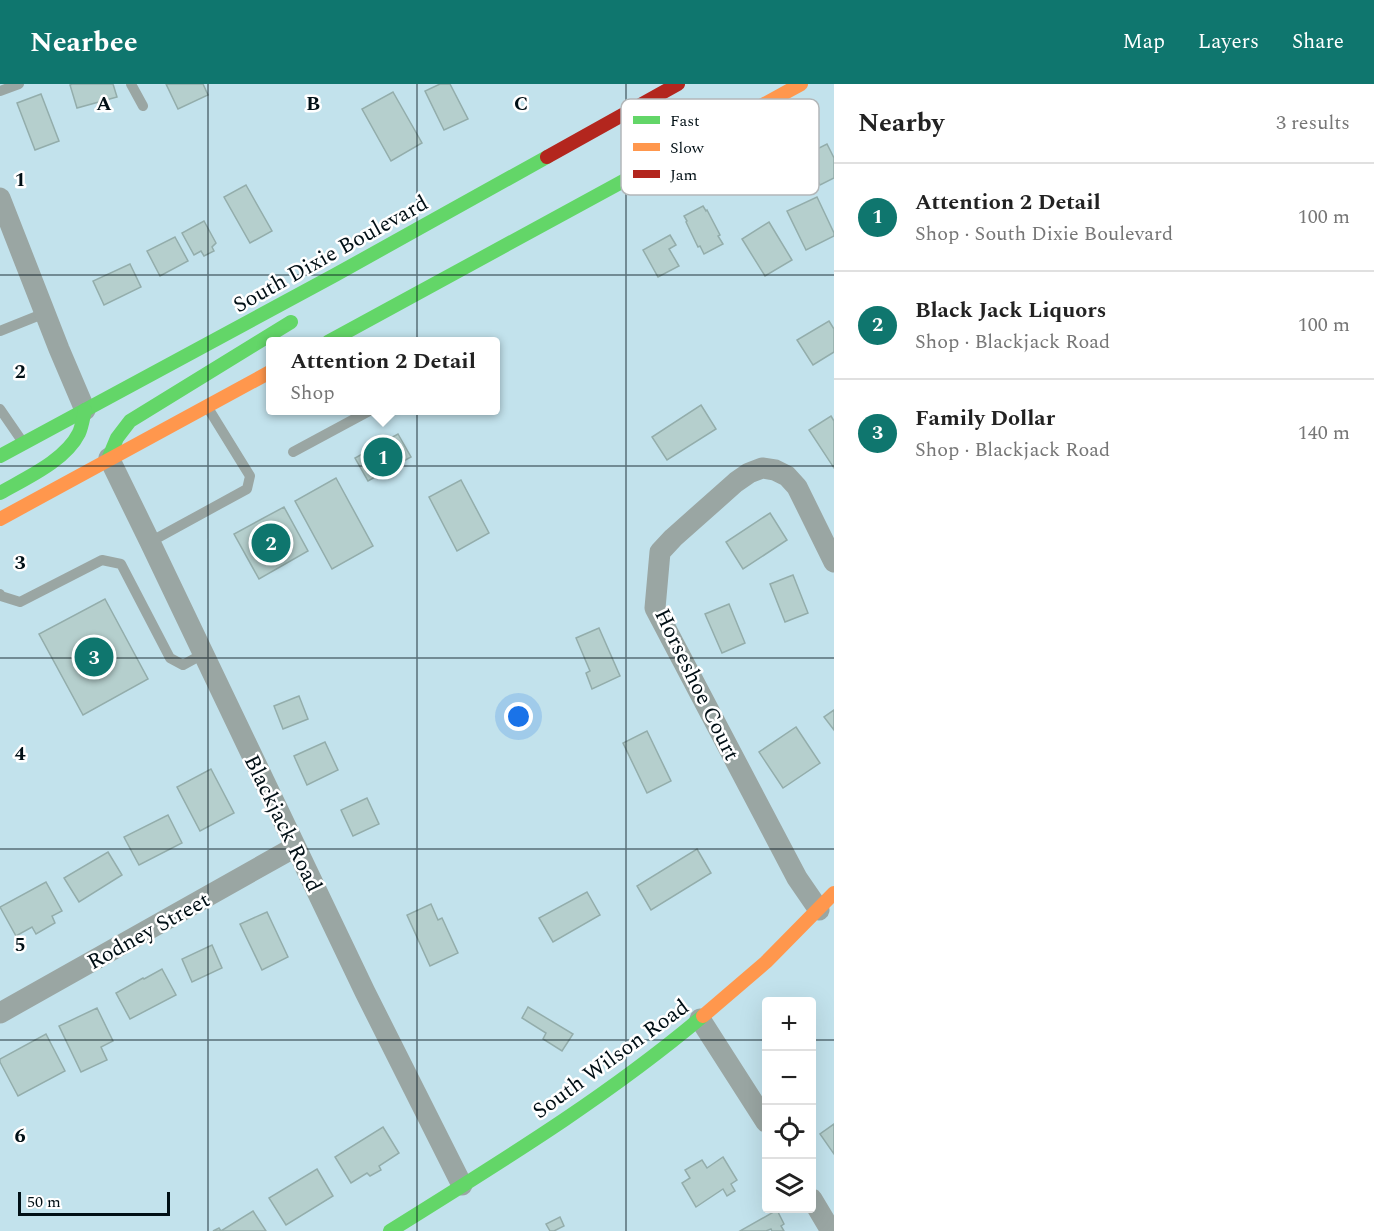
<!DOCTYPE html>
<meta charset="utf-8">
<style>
body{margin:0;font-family:Spectral,serif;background:#f2f2f2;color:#222}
.controls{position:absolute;right:18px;bottom:18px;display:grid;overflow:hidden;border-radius:6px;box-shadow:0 6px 24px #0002}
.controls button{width:54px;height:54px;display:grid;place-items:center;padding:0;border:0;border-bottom:2px solid #e0e0e0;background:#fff;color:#222;font:30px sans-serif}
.scale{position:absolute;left:18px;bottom:15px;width:152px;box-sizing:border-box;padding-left:6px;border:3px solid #000f15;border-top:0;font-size:16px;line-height:21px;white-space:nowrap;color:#000f15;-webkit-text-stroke:4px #fff;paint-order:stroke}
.you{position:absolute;left:519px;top:633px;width:21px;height:21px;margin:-15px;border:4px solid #fff;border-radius:50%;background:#1a73e8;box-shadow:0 0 0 9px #1a73e833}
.badge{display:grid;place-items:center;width:39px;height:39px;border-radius:50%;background:#0f766e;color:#fff;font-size:20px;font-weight:700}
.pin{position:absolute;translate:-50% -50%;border:3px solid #fff;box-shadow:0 2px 6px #0006}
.popup{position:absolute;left:266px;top:253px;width:234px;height:78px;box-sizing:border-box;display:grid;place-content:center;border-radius:6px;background:#fff;filter:drop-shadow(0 2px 4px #0005);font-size:20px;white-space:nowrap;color:#767676}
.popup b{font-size:22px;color:#222}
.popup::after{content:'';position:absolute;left:50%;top:100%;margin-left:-12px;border:12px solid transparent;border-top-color:#fff}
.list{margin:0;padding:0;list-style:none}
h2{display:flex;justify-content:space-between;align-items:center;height:78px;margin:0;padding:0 24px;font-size:26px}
h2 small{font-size:20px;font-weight:400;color:#767676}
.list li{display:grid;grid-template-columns:39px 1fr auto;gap:18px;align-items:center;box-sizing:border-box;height:108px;padding:0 24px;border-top:2px solid #e0e0e0}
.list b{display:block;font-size:22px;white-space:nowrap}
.list p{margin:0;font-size:20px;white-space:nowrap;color:#767676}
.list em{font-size:20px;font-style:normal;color:#767676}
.icon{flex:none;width:33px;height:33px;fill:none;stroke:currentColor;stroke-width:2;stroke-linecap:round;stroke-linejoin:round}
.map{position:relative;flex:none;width:834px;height:1147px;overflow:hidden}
header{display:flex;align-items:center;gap:36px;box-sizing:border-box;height:84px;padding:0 30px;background:#0f766e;color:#fff}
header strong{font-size:28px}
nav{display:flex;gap:33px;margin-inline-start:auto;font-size:21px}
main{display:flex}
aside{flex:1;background:#fff}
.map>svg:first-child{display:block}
.building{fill:#b5cfcd;stroke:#93adab;stroke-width:1.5}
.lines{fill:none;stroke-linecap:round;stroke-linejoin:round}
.lane{stroke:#9aa6a3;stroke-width:10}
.street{stroke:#9aa6a3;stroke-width:21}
.fast{stroke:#63d668;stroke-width:14}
.slow{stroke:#ff974d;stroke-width:14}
.jam{stroke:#b3261e;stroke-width:14}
.grid{fill:none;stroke:#000f15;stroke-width:1.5;stroke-opacity:0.55}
.labels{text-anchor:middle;stroke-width:5;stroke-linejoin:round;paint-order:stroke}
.street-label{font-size:22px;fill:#000f15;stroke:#fff}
.key{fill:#fff;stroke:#b2b7b9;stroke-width:1.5}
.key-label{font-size:16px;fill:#000f15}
.grid-label{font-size:20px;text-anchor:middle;font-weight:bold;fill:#000f15;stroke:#fff;stroke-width:5;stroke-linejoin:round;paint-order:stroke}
</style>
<header>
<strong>Nearbee</strong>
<nav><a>Map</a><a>Layers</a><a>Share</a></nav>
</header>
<main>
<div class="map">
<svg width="834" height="1147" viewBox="0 0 834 1147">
<rect width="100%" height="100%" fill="#c2e2ec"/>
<g class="building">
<path d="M72 0H113L117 13 77 24 70 1Z"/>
<path d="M166 0H203L208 11 178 25Z"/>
<path d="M440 0H450L468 35 444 46 425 7Z"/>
<path d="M393 8 422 59 391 77 362 25Z"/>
<path d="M41 10 59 57 35 66 17 19Z"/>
<path d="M827 60 834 74V94L820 101 805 71Z"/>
<path d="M246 101 272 147 250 159 224 113Z"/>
<path d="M817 113 834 149V152L806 166 787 127Z"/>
<path d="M703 122 706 127 707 126 720 151 718 152 723 160 704 170 700 162 698 163 686 138 687 137 684 132Z"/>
<path d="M204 137 216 159 212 163 214 167 204 172 201 167 194 171 182 149Z"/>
<path d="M769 138 792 176 765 192 742 155Z"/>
<path d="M670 151 676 161 669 165 679 182 658 193 643 166Z"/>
<path d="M175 153 188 177 160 192 147 167Z"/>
<path d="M130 180 141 203 104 221 93 197Z"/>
<path d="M829 237 834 245V268L813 281 797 256Z"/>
<path d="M701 321 716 345 667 376 652 353Z"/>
<path d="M831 332 834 337V384L809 346Z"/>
<path d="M398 350 411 373 368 397 355 374Z"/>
<path d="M336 394 373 462 332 485 295 417Z"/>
<path d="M461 396 489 449 457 467 429 413Z"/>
<path d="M284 423 308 467 259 495 234 450Z"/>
<path d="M770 429 787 456 743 485 726 458Z"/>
<path d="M793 491 808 529 785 538 770 500Z"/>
<path d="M105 515 148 595 83 631 39 550Z"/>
<path d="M729 520 745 559 722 569 705 530Z"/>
<path d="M599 544 620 592 592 605 586 589 590 587 576 554Z"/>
<path d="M299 612 308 635 283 645 274 622Z"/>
<path d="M834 626V646L824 633Z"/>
<path d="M796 643 820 679 783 704 759 668Z"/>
<path d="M647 647 671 697 647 709 623 659Z"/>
<path d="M325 658 338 686 307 701 294 672Z"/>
<path d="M211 685 234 729 200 747 177 703Z"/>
<path d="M367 714 379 740 353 752 341 726Z"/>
<path d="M168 731 182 759 139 781 124 753Z"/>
<path d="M697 765 711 789 651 826 637 802Z"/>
<path d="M108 768 122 791 79 818 64 794Z"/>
<path d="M46 798 62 827 52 832 55 839 36 850 32 843 16 852 0 823Z"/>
<path d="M587 808 600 831 553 858 539 834Z"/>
<path d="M431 820 438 836 442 834 458 869 430 882 407 831Z"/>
<path d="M267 828 288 873 262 886 240 840Z"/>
<path d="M212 861 222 884 192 898 182 875Z"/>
<path d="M162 885 176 911 130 935 116 909 143 894 144 895Z"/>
<path d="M528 923 573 950 562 967 543 955 546 949 522 934Z"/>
<path d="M97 924 113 957 101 963 107 976 81 988 59 942Z"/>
<path d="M46 950 65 987 18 1012 0 978V975Z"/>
<path d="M834 1040V1070L820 1050Z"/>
<path d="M383 1043 399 1069 379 1082 381 1086 370 1092 367 1089 351 1099 335 1073Z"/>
<path d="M723 1073 737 1096 731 1100 735 1107 727 1112 723 1105 696 1123 682 1099 690 1094 685 1086 702 1076 707 1084Z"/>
<path d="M317 1085 333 1112 286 1141 269 1114Z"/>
<path d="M777 1126 784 1140 781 1142 784 1147H772L771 1145 766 1147H740Z"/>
<path d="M253 1127 266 1147H213L219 1144 221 1147Z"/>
<path d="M560 1133 564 1142 554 1147H550L546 1140Z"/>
</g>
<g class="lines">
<g class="lane">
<path d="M131 0 143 22"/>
<path d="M0 7 19 0"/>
<path d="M0 247 45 229"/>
<path d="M0 325 22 357"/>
<path d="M293 368 371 326"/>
<path d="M150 458 247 405 250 392 208 324"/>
<path d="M0 510 1 512 20 518 102 476 121 480 170 574 183 581 203 570"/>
</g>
<g class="street">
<path d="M0 114 59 265 85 326"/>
<path d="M109 374 150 458 365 908 462 1101"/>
<path d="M819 826 797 794 655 524 660 468 673 454 736 398 749 389 762 384 775 386 787 392 797 403 834 478"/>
<path d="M0 929 295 763"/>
<path d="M700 935 766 1038"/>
<path d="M812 1115 831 1147"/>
</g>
<g class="fast">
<path d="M328 258 717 46"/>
<path d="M0 372 335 191 547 73"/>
<path d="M109 373 117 354 130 337 291 238"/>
<path d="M0 409C26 394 65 377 79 349 82 342 83 334 85 326"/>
<path d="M390 1147C497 1080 606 1014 703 932"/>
</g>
<g class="slow">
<path d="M717 46 801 0"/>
<path d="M0 435 270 288"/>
<path d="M703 932 766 878 834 809"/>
</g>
<path class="jam" d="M547 73 678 0"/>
</g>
<path class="grid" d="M208 0V1147M417 0V1147M626 0V1147M0 191H834M0 382H834M0 574H834M0 765H834M0 956H766M812 956H834"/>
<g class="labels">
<g class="street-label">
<text transform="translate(330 169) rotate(-29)" y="8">South Dixie Boulevard</text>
<text transform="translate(698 600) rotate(64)" y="8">Horseshoe Court</text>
<text transform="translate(284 739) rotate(64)" y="8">Blackjack Road</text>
<text transform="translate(148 846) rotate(-29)" y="8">Rodney Street</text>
<text transform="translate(610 974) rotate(-36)" y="8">South Wilson Road</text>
</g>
</g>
<rect x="621" y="15" width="198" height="96" rx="9" class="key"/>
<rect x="633" y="32" width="27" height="8" fill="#63d668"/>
<rect x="633" y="59" width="27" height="8" fill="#ff974d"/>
<rect x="633" y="86" width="27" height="8" fill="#b3261e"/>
<g class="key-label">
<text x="670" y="42">Fast</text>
<text x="670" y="69">Slow</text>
<text x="670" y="96">Jam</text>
</g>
<g class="grid-label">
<text x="104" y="26">A</text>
<text x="313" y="26">B</text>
<text x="521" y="26">C</text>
<text x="20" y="102">1</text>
<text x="20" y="294">2</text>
<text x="20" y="485">3</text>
<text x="20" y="676">4</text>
<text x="20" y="867">5</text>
<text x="20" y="1058">6</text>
</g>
</svg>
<div class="controls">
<button>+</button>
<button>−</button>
<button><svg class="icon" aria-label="locate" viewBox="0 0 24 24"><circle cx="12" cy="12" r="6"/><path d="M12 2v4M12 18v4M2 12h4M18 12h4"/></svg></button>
<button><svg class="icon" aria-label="layers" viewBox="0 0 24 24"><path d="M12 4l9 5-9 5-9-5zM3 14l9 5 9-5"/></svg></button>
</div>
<div class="scale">50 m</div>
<div class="you"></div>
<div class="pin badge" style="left:383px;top:373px">1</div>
<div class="popup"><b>Attention 2 Detail</b>Shop</div>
<div class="pin badge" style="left:271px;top:459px">2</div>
<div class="pin badge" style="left:94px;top:573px">3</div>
</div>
<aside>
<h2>Nearby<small>3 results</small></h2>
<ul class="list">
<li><span class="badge">1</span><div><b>Attention 2 Detail</b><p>Shop · South Dixie Boulevard</p></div><em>100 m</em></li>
<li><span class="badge">2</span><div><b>Black Jack Liquors</b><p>Shop · Blackjack Road</p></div><em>100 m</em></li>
<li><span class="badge">3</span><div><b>Family Dollar</b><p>Shop · Blackjack Road</p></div><em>140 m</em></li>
</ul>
</aside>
</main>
